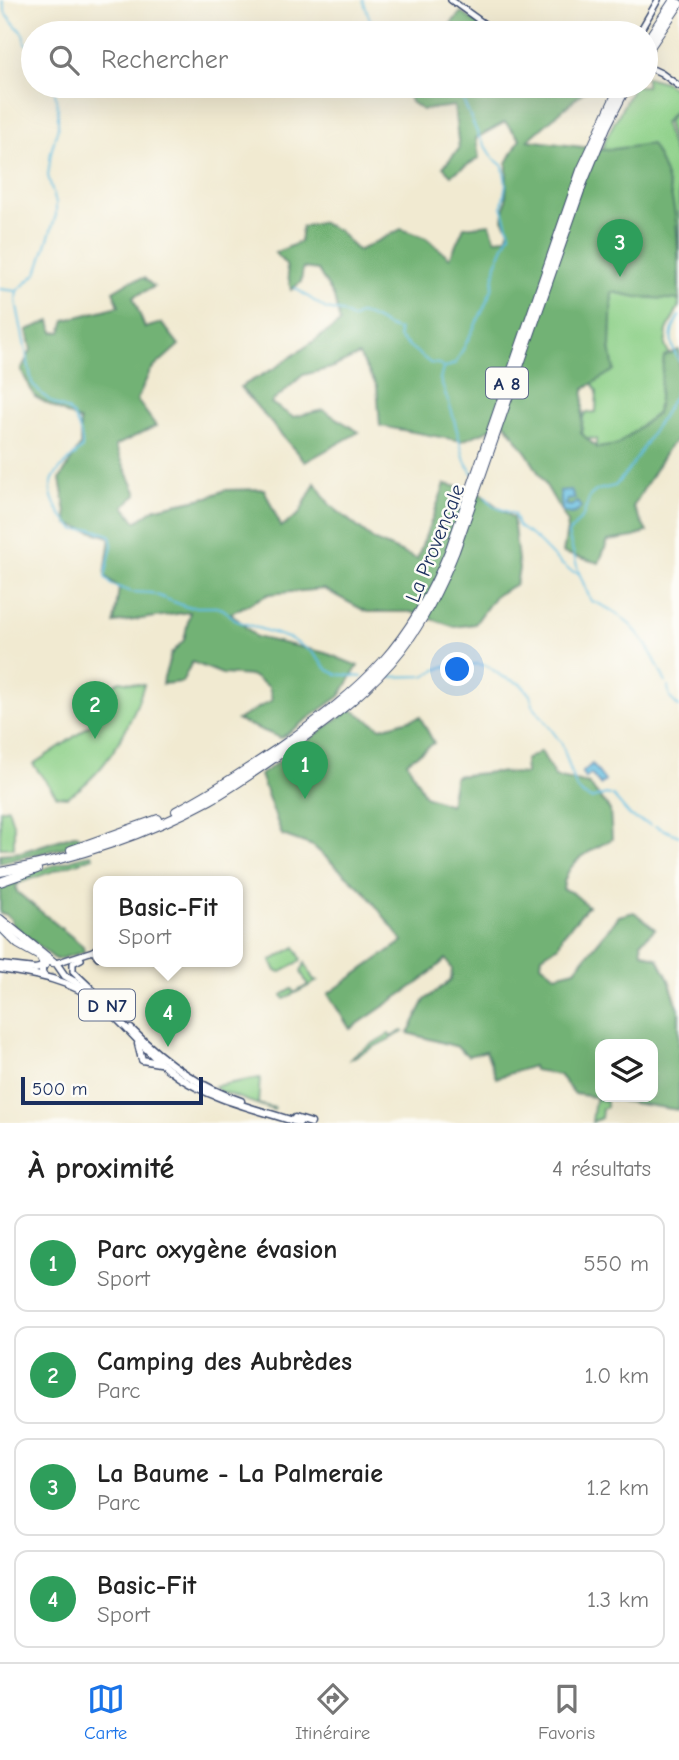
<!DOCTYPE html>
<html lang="fr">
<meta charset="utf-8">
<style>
body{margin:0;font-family:"Comic Neue",sans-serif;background:#f6f6f6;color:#222}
.controls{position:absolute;right:21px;bottom:21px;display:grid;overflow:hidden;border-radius:14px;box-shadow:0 7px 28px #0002}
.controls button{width:63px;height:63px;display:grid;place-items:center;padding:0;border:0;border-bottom:2px solid #e0e0e0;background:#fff;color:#222;font:35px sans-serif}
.scale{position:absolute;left:21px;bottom:18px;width:182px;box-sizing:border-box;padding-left:7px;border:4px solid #1b2f5e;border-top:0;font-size:19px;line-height:24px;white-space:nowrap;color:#1b2f5e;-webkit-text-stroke:5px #fdfcf7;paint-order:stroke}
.you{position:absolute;left:458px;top:670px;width:24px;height:24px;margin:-18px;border:5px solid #fff;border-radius:50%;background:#1a73e8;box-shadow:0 0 0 10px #1a73e833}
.badge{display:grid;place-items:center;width:46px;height:46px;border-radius:50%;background:#1a73e8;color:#fff;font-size:23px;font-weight:700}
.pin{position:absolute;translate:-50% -58px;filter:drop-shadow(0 2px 4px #0008)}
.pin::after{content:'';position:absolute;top:37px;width:24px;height:21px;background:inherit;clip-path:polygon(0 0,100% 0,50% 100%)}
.popup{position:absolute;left:93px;top:876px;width:150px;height:91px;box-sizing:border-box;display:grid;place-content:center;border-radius:14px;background:#fff;filter:drop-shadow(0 2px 5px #0005);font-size:23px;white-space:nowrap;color:#767676}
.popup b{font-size:26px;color:#222}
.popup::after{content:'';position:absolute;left:50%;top:100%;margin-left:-14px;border:14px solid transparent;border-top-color:#fff}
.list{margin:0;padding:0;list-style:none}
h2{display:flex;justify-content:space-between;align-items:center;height:91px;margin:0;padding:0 28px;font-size:30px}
h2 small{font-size:23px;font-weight:400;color:#767676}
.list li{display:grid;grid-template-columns:46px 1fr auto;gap:21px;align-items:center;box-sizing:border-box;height:98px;margin:0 14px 14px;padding:0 14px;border:2px solid #e0e0e0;border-radius:14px}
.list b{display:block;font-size:26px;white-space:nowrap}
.list p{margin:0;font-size:23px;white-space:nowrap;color:#767676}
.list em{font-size:23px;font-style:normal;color:#767676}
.icon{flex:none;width:38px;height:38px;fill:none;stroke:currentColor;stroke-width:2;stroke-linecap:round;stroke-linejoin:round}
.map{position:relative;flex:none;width:679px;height:1123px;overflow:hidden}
.search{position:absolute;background:#fff;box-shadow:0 7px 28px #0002;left:21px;right:21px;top:21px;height:77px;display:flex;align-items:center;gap:18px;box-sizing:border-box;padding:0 24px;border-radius:38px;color:#767676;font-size:26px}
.sheet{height:539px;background:#fff}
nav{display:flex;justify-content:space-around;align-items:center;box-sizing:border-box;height:98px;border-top:2px solid #e0e0e0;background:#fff;font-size:19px;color:#767676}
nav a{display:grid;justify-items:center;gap:4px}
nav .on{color:#1a73e8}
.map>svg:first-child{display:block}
.green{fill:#8dd088;stroke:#548073;stroke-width:2}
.forest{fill:#72b274;stroke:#467069;stroke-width:2;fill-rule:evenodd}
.water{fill:#62bde0;stroke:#3e769f;stroke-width:2}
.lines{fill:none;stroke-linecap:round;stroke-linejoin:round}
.stream{stroke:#62bde0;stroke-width:2}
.primary-tunnel{stroke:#c6c5ba;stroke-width:6;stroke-dasharray:6 3;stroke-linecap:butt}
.secondary-casing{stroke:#3b4b6f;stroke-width:8}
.primary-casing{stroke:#3b4b6f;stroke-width:9}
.highway-casing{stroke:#3b4b6f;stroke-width:10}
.secondary{stroke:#fff;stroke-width:5}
.primary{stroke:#fff;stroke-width:6}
.highway{stroke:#fff;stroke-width:8}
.labels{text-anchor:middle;stroke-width:5;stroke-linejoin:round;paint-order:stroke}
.shield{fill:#fdfcf7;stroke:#5f6c8c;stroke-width:2}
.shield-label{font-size:19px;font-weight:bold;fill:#1b2f5e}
.street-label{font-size:21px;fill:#1b2f5e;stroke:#fdfcf7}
</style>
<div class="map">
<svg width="679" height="1123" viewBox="0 0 679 1123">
<rect width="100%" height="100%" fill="#fdfcf7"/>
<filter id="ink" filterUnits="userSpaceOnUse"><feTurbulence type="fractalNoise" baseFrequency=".0143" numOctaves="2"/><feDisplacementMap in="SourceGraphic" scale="14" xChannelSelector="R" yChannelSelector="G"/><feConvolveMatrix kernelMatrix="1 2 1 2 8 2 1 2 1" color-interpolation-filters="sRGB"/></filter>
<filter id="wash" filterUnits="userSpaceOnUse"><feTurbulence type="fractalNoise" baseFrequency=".00686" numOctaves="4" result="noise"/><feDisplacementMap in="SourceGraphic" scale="28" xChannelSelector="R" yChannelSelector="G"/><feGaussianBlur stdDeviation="1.57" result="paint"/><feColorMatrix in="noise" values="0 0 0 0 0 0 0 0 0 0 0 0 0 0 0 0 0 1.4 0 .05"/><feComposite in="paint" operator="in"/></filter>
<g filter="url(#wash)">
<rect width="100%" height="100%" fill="#f1ead1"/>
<g class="green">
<path d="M646 77 665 82 679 92V105L664 123 679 168V306L667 330 665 346 679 370 634 459 596 457V439L583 438C582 431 581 420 585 413L596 412 597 391 578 360 592 177 606 138 634 86H646Z"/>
<path d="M678 107 679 106V162L667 122Z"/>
<path d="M120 681 144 685C130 727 106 774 67 797L57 796 33 764C44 757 92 726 97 718 105 705 104 688 120 681Z"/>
<path d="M8 808 14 827V848H0V810Z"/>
<path d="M91 854 93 857 19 883 9 880Z"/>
<path d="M295 947 301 959 300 961 281 972 276 971 271 961Z"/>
<path d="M305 963 313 979 318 981 284 999 282 995 292 989 294 993 308 985 301 972Z"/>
<path d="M402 1031 403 1032 350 1059 352 1056 389 1034 391 1037Z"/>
<path d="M260 1078 258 1104 275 1108 274 1110 219 1091 215 1086Z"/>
<path d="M595 1099 607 1101V1107L602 1109 601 1118 592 1122Z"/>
</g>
<g class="forest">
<path d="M461 12 491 33H443Z"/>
<path d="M405 86H590L528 140 606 150 651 144C679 192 679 243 679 300L637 297 612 292 610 347 614 370 584 389 581 433 597 448 617 445 657 413 664 356 679 350V437L668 448 633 507 647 532 634 537 608 541 599 563 563 553 568 523 528 455 505 423 462 441 380 426 377 386 359 355 331 368 303 375 271 403 293 417 323 410 359 432 305 462 240 387 275 368 340 323 334 297 318 270 303 268 301 282 291 290 286 265 275 253 300 242 302 227 320 222 338 230 358 251 401 229 426 238 450 258 464 227 490 224 495 239 506 238 509 229 503 219 506 200 507 163 520 139 505 122 476 138 479 158 451 175 443 167 459 149 454 106 422 110 411 102Z"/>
<path d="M144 278 154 287 133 297 145 328 162 323 179 345 150 371 137 400 156 426 115 446 137 494 124 506 136 522 156 508 208 497 225 490 264 489 281 527 299 514 315 483 330 505 375 541 417 559 445 484 476 491 513 518 519 569 516 584 495 596 475 624 455 627 411 612H367L324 589 269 594 231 613 256 637 326 653 358 666 340 696 281 738 237 720 272 700 269 687 252 676 222 674 192 662 182 682 162 684 171 654 184 640 190 612 114 623 119 588 105 576 110 537 68 524 60 479 80 446V421L35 397 21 370 31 350 27 330 50 321 53 332H61L65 320 119 306 113 291 130 281Z"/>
<path d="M351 709 381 728 420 717 434 743 407 762 425 796 450 805 455 776 494 772 526 774 525 760 541 751 555 777 589 784 610 810 612 839C591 851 565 861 563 889L573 893 588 906 563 935 559 945 542 956 541 964 555 975 575 970 619 916 634 912 655 929 641 942 642 952 658 959 669 980 679 1010V1110L575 1094 559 1075 534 1070 533 1066 496 1078 486 1051 468 1056 458 1047 408 1033 425 1000 451 980 452 969 446 959 421 981 350 1029 328 994 403 941 365 892 313 846 282 835 260 775ZM600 1044H653V1097H600Z"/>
<path d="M77 834 83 843 0 863V854L21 852Z"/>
<path d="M13 880 19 883 16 887 17 892 83 946 84 952 56 960 12 924 11 919 5 914H0V884Z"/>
</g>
<g class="water">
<path d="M571 490 575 499 567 500 566 505 571 506 577 502 581 507C576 515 569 515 562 511L560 491Z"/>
<path d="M592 764 605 781 600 785 591 774 586 778 582 773Z"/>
</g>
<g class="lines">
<g class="stream">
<path d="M2 0 6 14 23 34 25 43 33 49"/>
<path d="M363 0 371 22 386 33"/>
<path d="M458 89 480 139"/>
<path d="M295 288 326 309 342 312 353 319 359 314C380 317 380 327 399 330V338L430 363 439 364 443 368"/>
<path d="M0 289 16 291"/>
<path d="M18 290 37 273 56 215V203L48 176 51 152 58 127V110L54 86"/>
<path d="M17 291 16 301 32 383C39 393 48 400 58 406 62 408 66 408 69 411 77 419 83 437 82 448 74 457 55 470 52 482 46 498 64 521 76 530L92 529 110 535 112 545 105 577 112 585 132 592 151 593 187 607H216L223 609 237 621 291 639 312 652 328 670 336 674 362 677"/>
<path d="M679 316C668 333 670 345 679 361"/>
<path d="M472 473 465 461 452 412 440 379 443 369 456 363 483 310 492 289 496 264 510 233 502 206 506 183 503 166 492 157 482 141"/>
<path d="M485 496 493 506 514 514 518 526C522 530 528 532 532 536 546 546 561 570 578 573"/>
<path d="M382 677 424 676 445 666 455 670 476 664 488 666 501 676 521 684 530 695 533 705 562 744 576 787 583 795 591 799 606 794 613 796 631 817 651 825"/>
<path d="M666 683C649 645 632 615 591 601L579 573 568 534 583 516 590 496 597 490 615 486 631 467 674 397 679 381"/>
<path d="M668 686 670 698 679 707"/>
<path d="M655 826 679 836"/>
</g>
</g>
</g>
<g filter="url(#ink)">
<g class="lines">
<path class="primary-tunnel" d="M41 973 63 979"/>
<defs>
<g id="secondary">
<path d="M451 0 497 33"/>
<path d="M639 33 658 0"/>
<path d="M646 66 661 73 679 86"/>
<path d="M98 947 93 951 98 957"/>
<path d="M81 959 73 963V971L93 990"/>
<path d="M56 963 93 951"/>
</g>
<g id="primary">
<path d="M0 965 35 969 43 967"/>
<path d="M0 969C35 974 72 980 100 1003 128 1026 148 1056 179 1077 215 1101 258 1109 299 1123"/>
<path d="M44 976C40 971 42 965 48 962L56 963 65 976 93 992 104 1002"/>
<path d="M131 1029C163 1061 198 1087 241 1101"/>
<path d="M138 1044 142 1060 159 1063"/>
<path d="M295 1118 311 1123"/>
</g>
<g id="highway">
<path d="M649 38 674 0"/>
<path d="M646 53 679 4"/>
<path d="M176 811C213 792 246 770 280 747 365 687 410 647 450 549L581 170 620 86"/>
<path d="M71 850 158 819"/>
<path d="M0 872C73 859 146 835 210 800 238 784 264 765 290 747 332 718 371 689 402 649 425 619 441 586 455 551L582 185 606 127 627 86"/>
<path d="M0 882 37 869"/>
<path d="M0 919 53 962"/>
<path d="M0 926 18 944 41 957 44 965"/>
</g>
</defs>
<use href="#secondary" class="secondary-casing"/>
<use href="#primary" class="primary-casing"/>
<use href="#highway" class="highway-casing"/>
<use href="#secondary" class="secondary"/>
<use href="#primary" class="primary"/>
<use href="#highway" class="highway"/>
</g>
</g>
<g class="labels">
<g class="shield">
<rect x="486" y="367.5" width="42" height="31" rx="5"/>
<rect x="79" y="989.5" width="56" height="31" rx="5"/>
</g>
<g class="shield-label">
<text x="507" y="390">A 8</text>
<text x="107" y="1012">D N7</text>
</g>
<g class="street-label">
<text transform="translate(435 543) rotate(-68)" y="7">La Provençale</text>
</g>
</g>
</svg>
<div class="controls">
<button><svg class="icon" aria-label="layers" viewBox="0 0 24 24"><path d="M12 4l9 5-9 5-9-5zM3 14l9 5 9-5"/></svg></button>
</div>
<div class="scale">500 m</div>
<div class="you"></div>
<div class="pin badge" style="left:305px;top:799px;background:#2e9e5b">1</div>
<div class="pin badge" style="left:95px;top:739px;background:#2e9e5b">2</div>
<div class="pin badge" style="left:620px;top:277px;background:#2e9e5b">3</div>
<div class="pin badge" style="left:168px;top:1047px;background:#2e9e5b">4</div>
<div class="popup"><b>Basic-Fit</b>Sport</div>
<div class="search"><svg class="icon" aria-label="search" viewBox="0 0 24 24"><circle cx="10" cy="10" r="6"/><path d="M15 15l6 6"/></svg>Rechercher</div>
</div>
<section class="sheet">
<h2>À proximité<small>4 résultats</small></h2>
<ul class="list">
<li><span class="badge" style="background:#2e9e5b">1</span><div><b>Parc oxygène évasion</b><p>Sport</p></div><em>550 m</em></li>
<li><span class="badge" style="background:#2e9e5b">2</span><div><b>Camping des Aubrèdes</b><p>Parc</p></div><em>1.0 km</em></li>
<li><span class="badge" style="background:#2e9e5b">3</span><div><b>La Baume - La Palmeraie</b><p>Parc</p></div><em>1.2 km</em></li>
<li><span class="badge" style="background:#2e9e5b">4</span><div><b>Basic-Fit</b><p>Sport</p></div><em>1.3 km</em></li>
</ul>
</section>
<nav>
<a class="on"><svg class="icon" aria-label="map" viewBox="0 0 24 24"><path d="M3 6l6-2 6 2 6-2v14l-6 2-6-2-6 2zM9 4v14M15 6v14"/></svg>Carte</a>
<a><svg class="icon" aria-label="directions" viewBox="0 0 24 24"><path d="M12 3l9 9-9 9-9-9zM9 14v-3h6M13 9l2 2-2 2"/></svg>Itinéraire</a>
<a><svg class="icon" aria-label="saved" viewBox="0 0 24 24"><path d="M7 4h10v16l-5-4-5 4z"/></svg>Favoris</a>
</nav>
